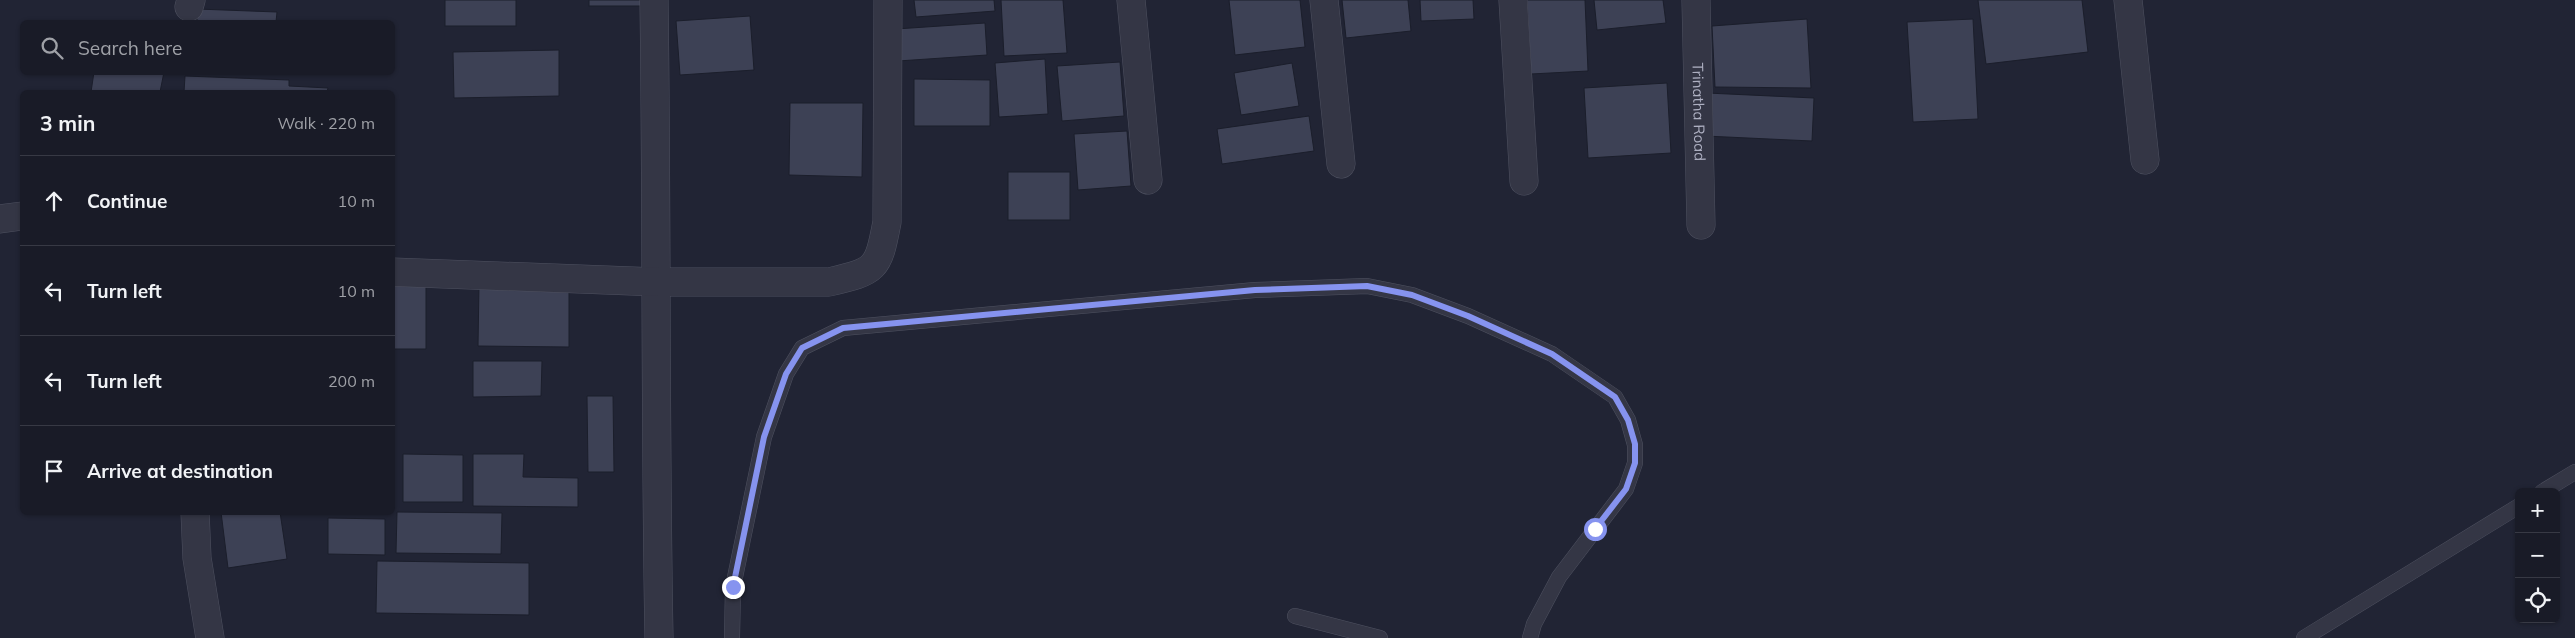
<!DOCTYPE html>
<meta charset="utf-8">
<style>
body{margin:0;font-family:Mulish,sans-serif;background:#262833;color:#f1f3f6}
.controls{position:absolute;right:15px;bottom:15px;display:grid;overflow:hidden;border-radius:8px;box-shadow:0 1px 4px #0004}
.controls button{width:45px;height:45px;display:grid;place-items:center;padding:0;border:0;border-bottom:1px solid #373944;background:#191b27;color:#f1f3f6;font:25px sans-serif}
.stop{position:absolute;width:15px;height:15px;margin:-11px;border:4px solid #8693ef;border-radius:50%;background:#fff}
.stop.end{background:#8693ef;border-color:#fff;box-shadow:0 1px 5px #0008}
.list{margin:0;padding:0;list-style:none}
h2{display:flex;justify-content:space-between;align-items:center;height:65px;margin:0;padding:0 20px;font-size:21px}
h2 small{font-size:16px;font-weight:400;color:#9fa1a7}
.list li{display:grid;grid-template-columns:32px 1fr auto;gap:15px;align-items:center;box-sizing:border-box;height:90px;padding:0 20px;border-top:1px solid #373944}
.list b{display:block;font-size:19px;white-space:nowrap}
.list em{font-size:16px;font-style:normal;color:#9fa1a7}
.icon{flex:none;width:28px;height:28px;fill:none;stroke:currentColor;stroke-width:2;stroke-linecap:round;stroke-linejoin:round}
.map{position:relative;flex:none;width:2575px;height:638px;overflow:hidden}
.search{position:absolute;background:#191b27;box-shadow:0 1px 4px #0004;left:20px;top:20px;width:375px;height:55px;display:flex;align-items:center;gap:12px;box-sizing:border-box;padding:0 18px;border-radius:8px;color:#9fa1a7;font-size:19px}
.panel{position:absolute;background:#191b27;box-shadow:0 1px 4px #0004;left:20px;top:90px;width:375px;height:425px;border-radius:8px}
.map>svg:first-child{display:block}
.building{fill:#3d4155;stroke:#1b1e2b}
.lines{fill:none;stroke-linecap:round;stroke-linejoin:round}
.lane-casing{stroke:#4e5160;stroke-width:16}
.street-casing{stroke:#4e5160;stroke-width:29}
.lane{stroke:#343645;stroke-width:15}
.street{stroke:#343645;stroke-width:28}
.route{stroke:#8693ef;stroke-width:6}
.labels{text-anchor:middle;stroke-width:4;stroke-linejoin:round;paint-order:stroke}
.street-label{font-size:15px;fill:#aeb0c2;stroke:#191c29}
</style>
<div class="map">
<svg width="2575" height="638" viewBox="0 0 2575 638">
<rect width="100%" height="100%" fill="#212434"/>
<g class="building">
<rect x="445" y="0" width="71" height="26"/>
<rect x="589" y="0" width="55" height="6"/>
<path d="M914 0H994L995 11 916 17Z"/>
<path d="M1001 0H1063L1067 53 1004 56Z"/>
<path d="M1229 0H1300L1305 47 1235 55Z"/>
<path d="M1342 0H1408L1411 31 1346 38Z"/>
<path d="M1420 0H1473L1474 19 1421 21Z"/>
<path d="M1527 0H1585L1588 71 1531 74Z"/>
<path d="M1594 0H1663L1666 23 1597 30Z"/>
<path d="M1978 0H2082L2088 52 1986 64Z"/>
<path d="M197 9 277 12 276 22H197Z"/>
<path d="M750 16 754 70 680 75 676 21Z"/>
<path d="M1807 19 1811 88 1715 87 1712 26Z"/>
<path d="M1973 19 1978 119 1913 122 1907 22Z"/>
<path d="M985 23 987 55 898 61 896 29Z"/>
<path d="M559 50V96L454 98 453 52Z"/>
<path d="M1045 59 1048 114 999 117 995 63Z"/>
<path d="M1120 62 1124 116 1062 121 1057 66Z"/>
<path d="M1292 63 1299 106 1241 115 1234 73Z"/>
<path d="M94 72H164L160 92H91Z"/>
<path d="M185 76 289 80V86L328 88 327 92H184Z"/>
<path d="M914 79 990 80V126H914Z"/>
<path d="M1667 83 1671 153 1588 158 1584 88Z"/>
<path d="M1707 93 1814 98 1812 141 1705 136Z"/>
<path d="M790 103H863L862 177 789 175Z"/>
<path d="M1309 116 1314 151 1222 164 1217 129Z"/>
<path d="M1127 131 1131 186 1078 190 1074 134Z"/>
<rect x="1008" y="172" width="62" height="48"/>
<path d="M392 279 426 280V349H392Z"/>
<path d="M479 284 569 285V347L478 346Z"/>
<path d="M473 361H542L541 396 473 397Z"/>
<path d="M587 396H613L614 472H588Z"/>
<path d="M403 454 463 455V502H403Z"/>
<path d="M473 454H524L523 477 578 478V507L473 506Z"/>
<path d="M221 512H280L287 559 228 568Z"/>
<path d="M397 512 502 513 501 554 396 553Z"/>
<path d="M328 518 385 519V555L328 554Z"/>
<path d="M377 561 529 563V615L376 613Z"/>
</g>
<g class="lines">
<defs>
<g id="lane">
<path d="M2542 492 2575 472"/>
<path d="M1295 616 1380 638"/>
<path d="M732 638 733 587 764 437 786 374 802 348 843 328 1255 290 1367 286 1412 295 1468 316 1552 354 1615 397 1628 420 1635 445V463L1626 489 1559 577 1534 624 1530 638"/>
<path d="M2304 638 2519 506"/>
</g>
<g id="street">
<path d="M654 0C657 213 655 425 659 638"/>
<path d="M1131 0 1148 180"/>
<path d="M1324 0 1341 164"/>
<path d="M1513 0 1524 181"/>
<path id="s1" d="M1696 0 1701 225"/>
<path d="M2128 0 2145 160"/>
<path d="M189 7 191 0"/>
<path d="M0 219 22 216"/>
<path d="M392 272 658 282H829C876 271 878 270 887 222L888 0"/>
<path d="M195 512 197 558 210 638"/>
</g>
</defs>
<use href="#lane" class="lane-casing"/>
<use href="#street" class="street-casing"/>
<use href="#lane" class="lane"/>
<use href="#street" class="street"/>
</g>
<g class="lines">
<path class="route" d="M733 587 764 437 786 374 802 348 843 328 1255 290 1367 286 1412 295 1468 316 1552 354 1615 397 1628 420 1635 444V463L1626 489 1595 529"/>
</g>
<g class="labels">
<g class="street-label">
<text dy="5" stroke="none"><textPath href="#s1" startOffset="112">Trinatha Road</textPath></text>
</g>
</g>
</svg>
<div class="controls">
<button>+</button>
<button>−</button>
<button><svg class="icon" aria-label="locate" viewBox="0 0 24 24"><circle cx="12" cy="12" r="6"/><path d="M12 2v4M12 18v4M2 12h4M18 12h4"/></svg></button>
</div>
<div class="stop" style="left:1595px;top:529px"></div>
<div class="stop end" style="left:733px;top:587px"></div>
<div class="search"><svg class="icon" aria-label="search" viewBox="0 0 24 24"><circle cx="10" cy="10" r="6"/><path d="M15 15l6 6"/></svg>Search here</div>
<section class="panel">
<h2>3 min<small>Walk · 220 m</small></h2>
<ul class="list">
<li><svg class="icon" aria-label="ahead" viewBox="0 0 24 24"><path d="M12 20V5M6 11l6-6 6 6"/></svg><div><b>Continue</b></div><em>10 m</em></li>
<li><svg class="icon" aria-label="left" viewBox="0 0 24 24"><path d="M17 20v-9H6M10 6l-5 5 5 5"/></svg><div><b>Turn left</b></div><em>10 m</em></li>
<li><svg class="icon" aria-label="left" viewBox="0 0 24 24"><path d="M17 20v-9H6M10 6l-5 5 5 5"/></svg><div><b>Turn left</b></div><em>200 m</em></li>
<li><svg class="icon" aria-label="arrive" viewBox="0 0 24 24"><path d="M6 21V4h12l-3 4 3 4H6"/></svg><div><b>Arrive at destination</b></div></li>
</ul>
</section>
</div>
